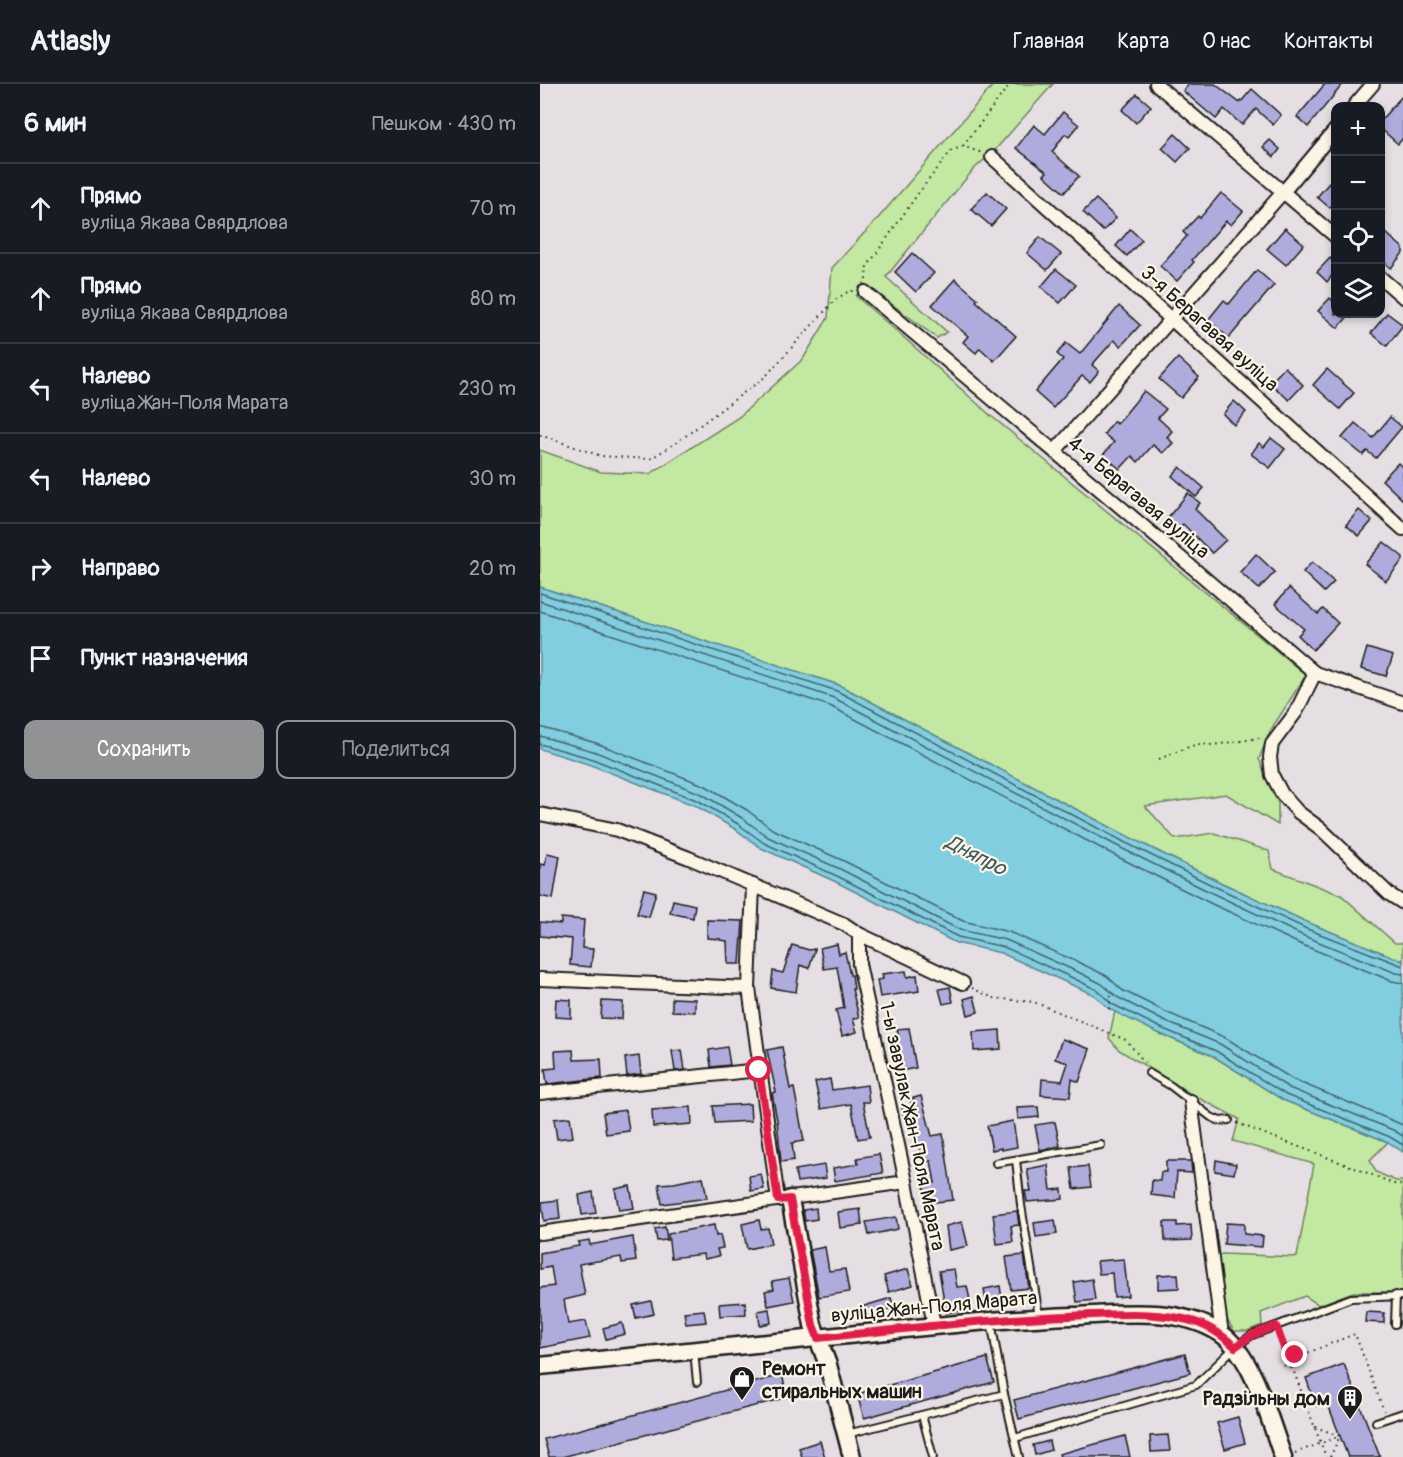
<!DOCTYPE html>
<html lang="ru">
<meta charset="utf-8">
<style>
body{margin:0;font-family:Pangolin,sans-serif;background:#242831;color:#f1f3f6}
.controls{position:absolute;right:18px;top:18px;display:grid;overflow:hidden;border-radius:12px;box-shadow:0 3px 9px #0003}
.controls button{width:54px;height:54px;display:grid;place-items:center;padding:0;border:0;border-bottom:2px solid #363941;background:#171b24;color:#f1f3f6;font:30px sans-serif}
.stop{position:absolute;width:18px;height:18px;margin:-14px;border:4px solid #e11d48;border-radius:50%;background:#fff}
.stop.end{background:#e11d48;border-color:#fff;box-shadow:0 2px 6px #0008}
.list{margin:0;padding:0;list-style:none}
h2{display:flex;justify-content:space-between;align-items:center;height:78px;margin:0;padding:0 24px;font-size:26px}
h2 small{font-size:20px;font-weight:400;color:#9ea1a6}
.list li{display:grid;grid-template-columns:39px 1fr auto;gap:18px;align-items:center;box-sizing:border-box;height:90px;padding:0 24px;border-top:2px solid #363941}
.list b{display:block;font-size:22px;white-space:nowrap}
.list p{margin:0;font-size:20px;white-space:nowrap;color:#9ea1a6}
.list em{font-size:20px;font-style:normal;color:#9ea1a6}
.actions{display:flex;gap:12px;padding:18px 24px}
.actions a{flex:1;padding:14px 0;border:2px solid #919294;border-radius:12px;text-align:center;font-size:21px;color:#919294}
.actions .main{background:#919294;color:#fff}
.icon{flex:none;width:33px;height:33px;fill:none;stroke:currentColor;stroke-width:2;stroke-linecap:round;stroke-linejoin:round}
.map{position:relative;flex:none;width:863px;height:1373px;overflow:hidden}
header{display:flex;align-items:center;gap:36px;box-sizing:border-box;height:84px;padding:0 30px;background:#171b24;border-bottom:2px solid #363941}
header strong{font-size:28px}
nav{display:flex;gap:33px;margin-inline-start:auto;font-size:21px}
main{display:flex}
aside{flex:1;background:#171b24}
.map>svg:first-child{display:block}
.green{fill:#c3e8a2;stroke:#70825f;stroke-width:1.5}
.water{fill:#82cee1;stroke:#598792;stroke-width:1.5}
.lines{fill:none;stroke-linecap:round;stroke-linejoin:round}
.shore{stroke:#45636b;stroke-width:1.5}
.building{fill:#afacdd;stroke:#1c1c1c;stroke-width:1.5}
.lane-casing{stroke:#1c1c1c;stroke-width:10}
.street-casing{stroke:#1c1c1c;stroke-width:16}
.secondary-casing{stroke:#1c1c1c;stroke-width:21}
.path{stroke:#1c1c1c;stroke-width:2;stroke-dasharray:1.5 4.5;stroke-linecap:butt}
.lane{stroke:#fcf5e5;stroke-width:6}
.street{stroke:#fcf5e5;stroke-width:12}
.secondary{stroke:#fcf5e5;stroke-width:16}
.route{stroke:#e11d48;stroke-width:8}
.labels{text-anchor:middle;stroke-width:4.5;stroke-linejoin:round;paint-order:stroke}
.street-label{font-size:20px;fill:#1c1c1c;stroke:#fcf5e5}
.poi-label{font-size:20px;font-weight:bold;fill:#1c1c1c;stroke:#fcf5e5;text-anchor:start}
.water-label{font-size:21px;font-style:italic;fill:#405a61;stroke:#fcf5e5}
</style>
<header>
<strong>Atlasly</strong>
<nav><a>Главная</a><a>Карта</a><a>О нас</a><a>Контакты</a></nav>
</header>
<main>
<aside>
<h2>6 мин<small>Пешком · 430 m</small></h2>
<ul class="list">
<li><svg class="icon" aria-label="ahead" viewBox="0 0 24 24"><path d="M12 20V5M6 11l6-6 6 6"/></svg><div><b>Прямо</b><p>вуліца Якава Свярдлова</p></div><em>70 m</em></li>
<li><svg class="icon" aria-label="ahead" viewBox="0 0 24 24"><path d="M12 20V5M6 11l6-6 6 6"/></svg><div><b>Прямо</b><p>вуліца Якава Свярдлова</p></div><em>80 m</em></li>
<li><svg class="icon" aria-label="left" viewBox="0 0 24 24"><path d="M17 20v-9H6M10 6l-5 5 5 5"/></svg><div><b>Налево</b><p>вуліца Жан-Поля Марата</p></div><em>230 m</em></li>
<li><svg class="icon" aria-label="left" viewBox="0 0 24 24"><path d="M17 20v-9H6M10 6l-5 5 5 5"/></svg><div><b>Налево</b></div><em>30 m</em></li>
<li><svg class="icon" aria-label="right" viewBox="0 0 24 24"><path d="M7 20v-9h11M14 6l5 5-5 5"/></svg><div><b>Направо</b></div><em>20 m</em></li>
<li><svg class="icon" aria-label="arrive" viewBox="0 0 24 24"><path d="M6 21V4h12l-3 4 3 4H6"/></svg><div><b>Пункт назначения</b></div></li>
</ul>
<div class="actions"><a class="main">Сохранить</a><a>Поделиться</a></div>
</aside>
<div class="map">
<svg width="863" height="1373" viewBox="0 0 863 1373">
<rect width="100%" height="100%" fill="#e5dfe3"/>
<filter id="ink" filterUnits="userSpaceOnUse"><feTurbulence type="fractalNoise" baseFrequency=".0167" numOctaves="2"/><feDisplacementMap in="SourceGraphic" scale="12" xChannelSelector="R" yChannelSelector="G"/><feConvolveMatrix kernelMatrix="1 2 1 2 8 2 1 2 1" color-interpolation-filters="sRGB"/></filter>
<g filter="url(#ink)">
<g class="green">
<path d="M454 0H513L456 65 433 86 346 193 407 248 397 254 324 199 316 212 360 250 450 331 766 591 730 647 719 675 738 719V741L686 710 605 722 635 755 674 749 729 767 733 785 801 811 855 859H863V877L769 839 682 799 589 753 299 601 0 503V366L61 388 110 390 199 333 263 275 288 234 292 184 340 132Z"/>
<path d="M575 927 618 949 673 972 743 1016 848 1058 830 1076 836 1088 856 1097H863V1208H813L779 1221 765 1212 721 1229 722 1241 707 1247H694L686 1234 678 1172 682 1170 757 1173 774 1080 693 1057 699 1035 651 1010 579 966 569 954Z"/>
</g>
<path class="water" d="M0 503 299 601 589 753 682 799 769 839 863 877V1068L848 1058 743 1016 673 972 618 949 569 925 554 911 532 901 461 869 416 859 294 797 221 764 195 745 156 722 48 680 0 665Z"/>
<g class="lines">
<g class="shore">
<path d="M0 509 297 607 586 759 680 805 767 845 863 882"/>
<path d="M0 517 294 614 583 765 676 811 764 852 856 889 863 890"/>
<path d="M0 527 290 622 578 773 672 820 760 860 852 897 863 899"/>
<path d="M0 643 56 659 166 702 207 726 232 745 304 777 423 837 469 848 542 880 567 892 582 906 628 929 684 953 754 996 863 1041"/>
<path d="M0 652 53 667 162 710 202 734 228 753 300 785 420 846 466 856 538 888 562 900 577 913 624 937 680 960 749 1004 853 1046 863 1052"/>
<path d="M0 660 50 674 159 717 198 740 224 759 297 792 418 853 464 863 535 895 557 906 572 920 621 944 676 967 746 1011 850 1053 863 1061"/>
</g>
</g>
<g class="building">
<path d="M649 0H675L700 19 712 5 741 31 733 41 716 25 702 41 684 25 676 35 643 7Z"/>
<path d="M785 0H803L768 43 757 33Z"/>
<path d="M597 10 611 22 596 39 582 26Z"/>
<path d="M863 11V54L858 60 840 44V37Z"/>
<path d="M523 28 539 41 529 53 525 50 512 68 539 92 524 109 504 91 507 88 476 64 494 41 505 50Z"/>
<path d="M635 50 650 64 637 78 622 64Z"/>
<path d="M730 56 740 65 734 73 723 63Z"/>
<path d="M795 92V117L790 124 777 113Z"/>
<path d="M447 108 466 125 451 142 431 125Z"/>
<path d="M681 109 703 127 691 141 686 137 652 176 654 178 637 197 620 182 647 152 643 148 658 132 660 134Z"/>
<path d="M556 115 576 134 563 147 543 128Z"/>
<path d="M745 144 764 160 746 181 727 165Z"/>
<path d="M590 145 602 156 587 172 576 162Z"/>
<path d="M846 149 863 164V169L851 184 840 175V155Z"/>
<path d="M500 153 521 170 507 186 487 169Z"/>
<path d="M372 169 394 189 376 208 355 188Z"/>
<path d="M790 174 795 179V188L787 198 777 188Z"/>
<path d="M516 185 536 201 520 219 501 203Z"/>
<path d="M717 186 734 201 689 254 668 236 684 216 689 220Z"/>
<path d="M415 195 438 215 436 217 476 252 454 277 440 264 436 269 423 258 428 252 392 221Z"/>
<path d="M790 214 795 219V230H810L798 244 778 227Z"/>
<path d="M579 222 600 241 581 262 574 256 552 281 559 287 550 298 542 292 513 324 495 308 523 275 517 270 526 259 540 270Z"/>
<path d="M847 229 863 241 847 262 831 249Z"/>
<path d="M638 274 659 293 641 314 619 295Z"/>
<path d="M745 283 763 301 749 316 730 299Z"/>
<path d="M787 285 814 309 800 325 773 301Z"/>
<path d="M604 307 626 325 618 334 632 347 627 353 633 359 623 369 613 361 598 378 592 372 580 385 563 371 574 358 564 350 574 337 577 340Z"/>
<path d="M694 317 706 328 694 341 683 330Z"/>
<path d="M850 333 862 343 836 374 827 367 823 371 802 354 815 339 833 354Z"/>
<path d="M731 354 745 365 730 384 711 370 719 359 724 363Z"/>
<path d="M858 379 863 384V416L842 396Z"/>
<path d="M640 383 664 404 656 413 632 392Z"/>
<path d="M648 409 660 419 655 425 686 456 672 469 643 440 637 447 625 437Z"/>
<path d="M819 426 832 437 819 452 806 441Z"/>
<path d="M844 458 863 473V476L846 497 825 480Z"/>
<path d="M716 470 735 488 719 505 700 488Z"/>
<path d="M772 478 794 498 784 508 763 488Z"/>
<path d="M749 504 778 530 783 525 798 539 773 566 758 551 764 545 735 520Z"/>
<path d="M827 564 853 572 846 592 821 585Z"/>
<path d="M7 769 20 772 13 815 0 812V780L5 781Z"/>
<path d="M104 805 116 808 109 833 97 830Z"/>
<path d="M133 816 155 821 153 834 130 829Z"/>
<path d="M21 834 44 836 42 864 53 865 51 883 30 881 32 855 0 852V838L21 840Z"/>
<path d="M167 836 203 837 200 880H188L187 857 180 856V855L167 854Z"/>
<path d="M297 860 299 870 305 868 310 891H312L314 905H312L319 933 313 935 317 948 302 952 296 926 304 924 297 883 284 885 280 864Z"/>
<path d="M252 861 269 866 275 865 269 884 260 881 256 908 231 904 233 887 243 889Z"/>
<path d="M366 887 367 893 377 891 379 907 340 913 337 896 343 895 342 890Z"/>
<path d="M410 903 413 918 403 920 399 905Z"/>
<path d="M434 912 438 928 428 931 424 915Z"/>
<path d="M132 914 155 915V928L132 927Z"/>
<path d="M16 915 31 916V934L15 933Z"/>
<path d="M62 917 83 918 82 935 61 934Z"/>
<path d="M369 944 376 984 360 987 354 955 359 954 357 945Z"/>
<path d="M460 946 461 965 434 967 433 948Z"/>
<path d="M522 955 550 965 539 998 532 995 530 1013 501 1011 502 995 522 997 528 979 515 975Z"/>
<path d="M187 963 190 981 171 983 169 966Z"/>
<path d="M242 963 250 1005 254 1004 264 1057 252 1059 254 1076 241 1078 237 1036 232 1009 236 1008 227 966Z"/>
<path d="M33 966 34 976 61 975 62 994 7 1000 5 985 16 984 15 967Z"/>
<path d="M142 966 145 986 135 987 132 967Z"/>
<path d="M99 972 101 990 87 992 85 974Z"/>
<path d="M290 995 292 1006 327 1001 329 1018H323L330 1053 318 1055 311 1020 281 1025 275 998Z"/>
<path d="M381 1012 392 1052 403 1050 413 1116 387 1119 384 1101 395 1099 391 1077 383 1079 372 1034 365 1036 362 1025 372 1022 370 1015Z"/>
<path d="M210 1020 211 1037 175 1039 173 1022Z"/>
<path d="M151 1023 152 1040 113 1043 112 1026Z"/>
<path d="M498 1023 499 1033 478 1035 477 1024Z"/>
<path d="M86 1026 89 1047 66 1050 63 1029Z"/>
<path d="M30 1033 33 1053 17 1055 14 1035Z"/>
<path d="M473 1037 477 1063 461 1066V1064L452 1066 447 1042Z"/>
<path d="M515 1038 520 1062 500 1066 495 1041Z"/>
<path d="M339 1070 343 1089 295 1097 293 1084 318 1080 317 1074Z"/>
<path d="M676 1076 696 1080 694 1090 675 1087Z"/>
<path d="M626 1077H651L652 1089 637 1088 635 1114 611 1111 612 1096 620 1097 621 1088H626Z"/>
<path d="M284 1081 286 1094 257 1098 255 1086Z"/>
<path d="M508 1081 511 1106 522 1105 523 1115 487 1118 485 1107H491L487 1085Z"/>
<path d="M548 1082 551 1103 534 1105 531 1084Z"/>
<path d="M221 1090 224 1105 211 1107 209 1092Z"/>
<path d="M163 1093 167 1114 122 1120 119 1100 134 1099Z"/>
<path d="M90 1102 94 1124 79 1126 75 1105Z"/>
<path d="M53 1108 56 1129 42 1131 39 1111Z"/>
<path d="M18 1116 20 1135 4 1137 2 1118Z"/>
<path d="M276 1124 277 1135 265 1137 263 1126Z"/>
<path d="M320 1125 322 1141 300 1144 298 1128Z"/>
<path d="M477 1127 479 1141 471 1142 473 1158 457 1160 453 1130Z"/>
<path d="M356 1133 358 1145 329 1151 326 1138Z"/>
<path d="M219 1136 221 1145 228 1144 231 1160 207 1165 202 1140Z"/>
<path d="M515 1136 517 1150 496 1153 494 1139Z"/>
<path d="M422 1138 428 1162 409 1166 406 1142Z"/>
<path d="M624 1138H637V1142L651 1141 652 1156 625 1157Z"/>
<path d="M686 1139 704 1140V1150L723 1152 722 1163 684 1160Z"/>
<path d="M174 1141 176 1152 180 1151 183 1164 177 1165 179 1172 164 1175 163 1170 131 1174 128 1150Z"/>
<path d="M125 1143 127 1156 117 1157 115 1145Z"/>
<path d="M93 1153 96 1177 82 1179 81 1173 39 1180 45 1211 24 1216 28 1240 46 1237 50 1254 0 1264V1204L14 1202 11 1183 0 1185V1169L39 1162 38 1158 49 1156 50 1161Z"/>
<path d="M285 1163 289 1187 305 1185 309 1208 279 1213 270 1166Z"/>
<path d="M484 1171 489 1204 471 1206 466 1173Z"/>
<path d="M584 1175 588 1212 574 1213 572 1189 559 1190 557 1177Z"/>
<path d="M368 1185 373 1201 349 1208 344 1192Z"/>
<path d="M414 1185 417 1203 427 1202 430 1216 418 1218 419 1227 406 1229 399 1187Z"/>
<path d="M638 1190 639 1204 618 1205V1191Z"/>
<path d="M249 1194 254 1217 228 1222 225 1207 234 1205 232 1197Z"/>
<path d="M552 1195 555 1216 537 1218 534 1198Z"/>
<path d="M460 1202 463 1222 447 1225 444 1205Z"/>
<path d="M351 1214 354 1224 327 1232 324 1222Z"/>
<path d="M111 1217 114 1230 96 1234 93 1221Z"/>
<path d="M205 1218 206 1230 180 1232 179 1220Z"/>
<path d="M229 1225 231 1239 220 1241 218 1227Z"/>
<path d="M164 1226 166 1238 146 1240 144 1228Z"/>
<path d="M826 1228 844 1229V1239L825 1238Z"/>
<path d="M82 1239 85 1250 66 1255 63 1244Z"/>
<path d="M645 1270 650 1289 479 1335 474 1316Z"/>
<path d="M447 1274 454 1298 324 1334 317 1310Z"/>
<path d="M804 1280 840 1373H808L787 1318 776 1322 766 1294Z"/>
<path d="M242 1291 248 1313 22 1373H9L4 1355Z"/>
<path d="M698 1333 705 1359 685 1365 677 1339Z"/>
<path d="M628 1351 630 1367 611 1368 610 1352Z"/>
<path d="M585 1352 590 1373H520L519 1370Z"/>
<path d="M280 1357 285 1373H262L259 1364Z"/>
<path d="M509 1357 511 1366 495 1371 493 1361Z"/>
</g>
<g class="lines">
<defs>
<g id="lane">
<path d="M609 989 631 1002 671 1033 680 1037 689 1036"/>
<path d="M476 1076 481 1121 499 1232"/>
<path d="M456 1079 561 1061"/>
<path d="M855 1240 856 1211"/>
<path d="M154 1266 157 1298"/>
<path d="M464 1310 479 1373"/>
<path d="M382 1331 393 1373"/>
<path d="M836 1338 863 1329"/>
<path d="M307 1350 464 1310 451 1237"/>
<path d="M475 1354 656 1301 695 1263 712 1251 736 1242 811 1214 863 1212"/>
</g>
<g id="street">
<path d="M616 0 796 153"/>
<path d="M814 22 833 0"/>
<path d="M452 73 863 445"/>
<path d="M840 193 863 213"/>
<path d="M325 208 653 484 775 589 863 619"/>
<path d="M515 367 744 107 796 45"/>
<path d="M775 589 756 628 732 660 730 673 732 691 742 710 758 728 781 745 849 810 863 819"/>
<path d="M0 730 77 746 149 774 304 840 319 850 423 899"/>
<path d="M213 801 209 904 238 1116"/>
<path d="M319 850V880L366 1098 394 1241"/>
<path d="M0 895 209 904"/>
<path d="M0 1009 219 986"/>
<path d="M651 1017 682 1250"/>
<path d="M0 1149 366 1098"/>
</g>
<g id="secondary">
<path d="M250 1115 273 1241 288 1281 312 1373"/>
<path d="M0 1282C92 1272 184 1264 276 1254 362 1246 447 1235 534 1232 581 1230 638 1222 680 1249 713 1270 730 1338 743 1373"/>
</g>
</defs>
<use href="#lane" class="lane-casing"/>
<use href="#street" class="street-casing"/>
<use href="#secondary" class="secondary-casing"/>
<g class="path">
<path d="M423 62 470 0"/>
<path d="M326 196 327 183 377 111 411 67 423 62 442 69"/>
<path d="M0 351 61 372 110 375 136 359 225 293 295 216 309 207H314"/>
<path d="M619 675 651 662 660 660 673 661 720 654"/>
<path d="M432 904 453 914 494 918 586 956 606 980"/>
<path d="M569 925 571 912"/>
<path d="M697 1039C749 1060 803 1078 854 1100L863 1101"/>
<path d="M739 1249 746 1269"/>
<circle cx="750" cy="1276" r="8"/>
<path d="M757 1273 815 1250 844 1327"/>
<path d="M752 1283 786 1373"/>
<path d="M775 1343 800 1352"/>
<path d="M755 1369 800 1352"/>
<path d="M790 1373 800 1352"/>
</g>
<use href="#lane" class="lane"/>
<use href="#street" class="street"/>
<use href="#secondary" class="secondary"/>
</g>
</g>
<g class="lines" filter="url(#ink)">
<path class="route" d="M219 986 238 1116 250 1115 273 1241 278 1254C362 1245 445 1235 529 1232 566 1231 603 1227 639 1234 662 1238 679 1247 695 1263L712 1251 736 1242 746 1269 751 1268 755 1271"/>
</g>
<defs>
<symbol id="shop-pin" viewBox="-11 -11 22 30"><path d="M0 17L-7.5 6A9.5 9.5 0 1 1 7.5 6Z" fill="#1c1c1c" stroke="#fcf5e5"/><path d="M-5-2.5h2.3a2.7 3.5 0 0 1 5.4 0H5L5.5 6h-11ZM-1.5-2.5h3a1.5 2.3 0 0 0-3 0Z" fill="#fff"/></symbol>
<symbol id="building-pin" viewBox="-11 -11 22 30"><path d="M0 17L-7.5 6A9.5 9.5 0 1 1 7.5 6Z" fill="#1c1c1c" stroke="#fcf5e5"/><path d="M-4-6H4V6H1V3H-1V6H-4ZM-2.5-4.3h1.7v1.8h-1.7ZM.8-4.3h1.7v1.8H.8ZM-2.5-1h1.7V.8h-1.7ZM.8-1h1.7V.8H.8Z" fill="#fff"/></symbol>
</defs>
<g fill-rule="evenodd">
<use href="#shop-pin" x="187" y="1280" width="30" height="40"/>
<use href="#building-pin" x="795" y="1299" width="30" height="40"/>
</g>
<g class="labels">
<g class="street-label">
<text transform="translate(670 244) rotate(42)" y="7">3-я Берагавая вуліца</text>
<text transform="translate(599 413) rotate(40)" y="7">4-я Берагавая вуліца</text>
<text transform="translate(373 1042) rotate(78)" y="7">1-ы завулак Жан-Поля Марата</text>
<text transform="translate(394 1222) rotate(-5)" y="7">вуліца Жан-Поля Марата</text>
</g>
<g class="poi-label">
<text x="222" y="1291">Ремонт<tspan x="222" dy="23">стиральных машин</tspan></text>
<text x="790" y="1321" text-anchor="end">Радзільны дом</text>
</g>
<g class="water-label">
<text transform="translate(436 771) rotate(27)" y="7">Дняпро</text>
</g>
</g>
</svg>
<div class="controls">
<button>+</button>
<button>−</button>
<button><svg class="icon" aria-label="locate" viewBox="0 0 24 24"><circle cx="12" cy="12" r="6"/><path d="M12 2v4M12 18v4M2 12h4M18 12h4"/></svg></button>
<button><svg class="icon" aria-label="layers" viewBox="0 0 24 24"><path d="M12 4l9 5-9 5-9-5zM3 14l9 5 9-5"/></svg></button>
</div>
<div class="stop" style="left:219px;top:986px"></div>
<div class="stop end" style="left:755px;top:1271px"></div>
</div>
</main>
